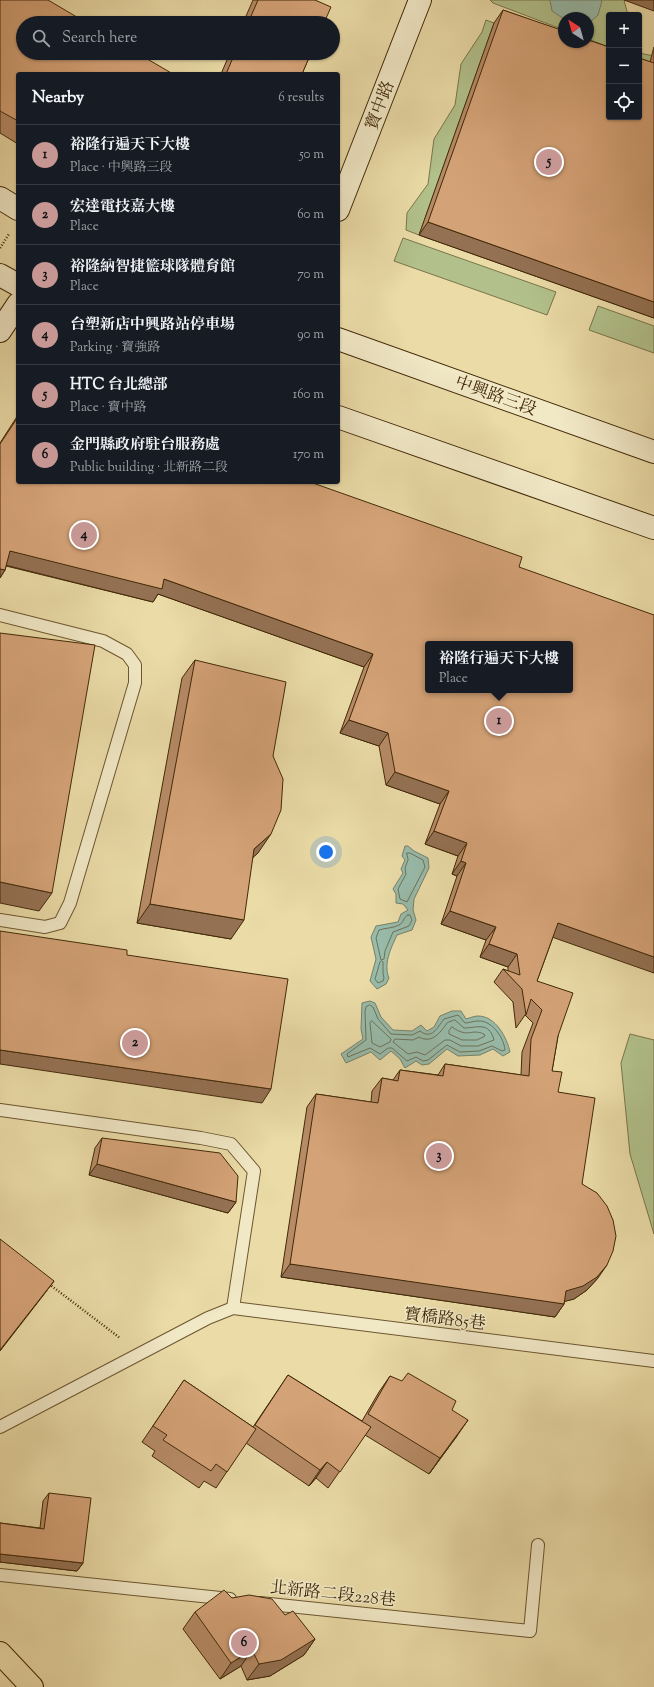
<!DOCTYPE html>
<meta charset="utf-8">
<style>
body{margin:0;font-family:"Sorts Mill Goudy","Noto Serif TC",serif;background:#242831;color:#f1f3f6}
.controls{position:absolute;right:12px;top:12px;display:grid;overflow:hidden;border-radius:4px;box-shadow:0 1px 3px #0004}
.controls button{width:36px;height:36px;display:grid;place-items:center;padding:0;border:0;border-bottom:1px solid #363941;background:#171b24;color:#f1f3f6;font:20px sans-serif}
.compass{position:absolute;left:558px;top:12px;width:36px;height:36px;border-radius:50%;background:#171b24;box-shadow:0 1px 3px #0004;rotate:323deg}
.you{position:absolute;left:326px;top:852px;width:14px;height:14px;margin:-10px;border:3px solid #fff;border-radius:50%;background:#1a73e8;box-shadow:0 0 0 6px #1a73e833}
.badge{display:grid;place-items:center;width:26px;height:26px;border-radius:50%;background:#c59692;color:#111;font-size:13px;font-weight:700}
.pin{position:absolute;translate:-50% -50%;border:2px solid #fff;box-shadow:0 1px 4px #0006}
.popup{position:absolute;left:425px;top:641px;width:148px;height:52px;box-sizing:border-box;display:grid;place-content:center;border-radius:4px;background:#171b24;filter:drop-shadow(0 1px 3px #0005);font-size:13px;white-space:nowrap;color:#9ea1a6}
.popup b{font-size:15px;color:#f1f3f6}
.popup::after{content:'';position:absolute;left:50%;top:100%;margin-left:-8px;border:8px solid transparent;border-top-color:#171b24}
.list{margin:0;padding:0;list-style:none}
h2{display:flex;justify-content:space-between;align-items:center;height:52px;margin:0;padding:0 16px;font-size:17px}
h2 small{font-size:13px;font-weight:400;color:#9ea1a6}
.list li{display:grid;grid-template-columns:26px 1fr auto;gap:12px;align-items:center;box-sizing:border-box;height:60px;padding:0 16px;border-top:1px solid #363941}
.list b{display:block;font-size:15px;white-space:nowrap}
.list p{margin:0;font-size:13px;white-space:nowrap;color:#9ea1a6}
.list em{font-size:13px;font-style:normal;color:#9ea1a6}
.icon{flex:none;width:22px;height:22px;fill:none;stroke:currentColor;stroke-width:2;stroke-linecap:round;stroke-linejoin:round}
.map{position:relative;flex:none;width:654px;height:1687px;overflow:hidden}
.search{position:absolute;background:#171b24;box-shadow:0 1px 3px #0004;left:16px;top:16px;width:324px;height:44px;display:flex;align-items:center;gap:10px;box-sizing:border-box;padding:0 14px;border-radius:22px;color:#9ea1a6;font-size:15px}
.panel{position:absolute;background:#171b24;box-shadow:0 1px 3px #0004;left:16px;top:72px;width:324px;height:412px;border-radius:4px}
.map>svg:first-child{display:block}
.green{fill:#b2c18b;stroke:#7a754a}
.water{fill:#98bbaa;stroke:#768169}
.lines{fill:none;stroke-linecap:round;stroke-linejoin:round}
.shore{stroke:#6d7259;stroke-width:1}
.lane-casing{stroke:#6c5630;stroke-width:14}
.secondary-casing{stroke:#422908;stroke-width:24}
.primary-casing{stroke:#422908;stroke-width:24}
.path{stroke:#422908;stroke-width:2.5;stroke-dasharray:1 2;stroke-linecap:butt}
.lane{stroke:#f1e8c6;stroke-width:12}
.secondary{stroke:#f1e8c6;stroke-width:22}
.primary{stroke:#eadba7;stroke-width:22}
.wall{fill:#b68b66;stroke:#422908}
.shaded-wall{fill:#947153;stroke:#422908}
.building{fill:#d4a277;stroke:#422908;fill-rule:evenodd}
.labels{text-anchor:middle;stroke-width:3;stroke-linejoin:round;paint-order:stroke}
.street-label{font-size:17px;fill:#422908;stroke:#f1e8c6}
</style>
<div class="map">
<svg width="654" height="1687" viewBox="0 0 654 1687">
<rect width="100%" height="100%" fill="#eadba7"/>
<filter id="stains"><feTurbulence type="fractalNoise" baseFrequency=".005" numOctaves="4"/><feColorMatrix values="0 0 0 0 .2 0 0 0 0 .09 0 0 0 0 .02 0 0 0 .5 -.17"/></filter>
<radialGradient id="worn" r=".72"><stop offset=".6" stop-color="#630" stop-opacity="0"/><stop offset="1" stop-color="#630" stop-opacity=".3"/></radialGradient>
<g class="green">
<path d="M490 0H624L628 15H609V47L588 39V18H564V30L493 3Z"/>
<path d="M486 20 494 23 419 235 406 230 407 213 428 184 434 139 455 105 461 64 482 32Z"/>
<path d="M639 53 654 56V64L639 59Z"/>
<path d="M403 238 556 292 547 315 394 261Z"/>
<path d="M598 306 654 326V353L589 330Z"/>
<path d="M630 1034 654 1040V1234L630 1154 621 1063Z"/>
</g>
<g class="water">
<path d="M550 0H600L602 1 598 15 588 24V18H564V19L552 11Z"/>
<path d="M405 846H408L414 851 428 858 429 868 414 899 413 910 416 920 412 930 397 935C391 948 383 964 389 978L386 984 377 989 370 981 376 959 371 937 376 926 398 922 401 914 408 910 403 904 396 903V894L393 889 403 873 401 869 405 860 402 856Z"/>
<path d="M370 1001 375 1003 381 1017 393 1030 412 1031 421 1025 427 1031 434 1027 440 1016 452 1011H461L466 1019C470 1018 474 1016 478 1016 496 1016 507 1038 510 1052L503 1056 493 1049 480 1055 458 1056 447 1049 429 1064 422 1065 416 1061 405 1068 400 1059 391 1051 380 1060 371 1052 346 1063 341 1054 363 1039 361 1029 362 1003Z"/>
</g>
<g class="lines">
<g class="shore">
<path d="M407 853H410L423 860 425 867 407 902 400 899 398 889 406 874 405 868 408 860Z"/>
<path d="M408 915H410L412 920 409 926 393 932 385 951 384 959 381 960 376 938 379 930C385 928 394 928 399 925 404 923 403 917 408 915Z"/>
<path d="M382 961 383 962V973L384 978 383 981 378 983 375 979 380 962Z"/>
<path d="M370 1005 373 1007 378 1019 391 1034 412 1035 420 1031C432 1040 437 1028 444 1019L458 1015 465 1023C469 1023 473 1021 478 1021 492 1020 504 1038 505 1050L502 1051 492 1046 479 1051 460 1052 447 1045 428 1060 423 1061 416 1057 407 1061 392 1048H388L380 1054 370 1048 348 1057 347 1054 366 1040 365 1011 366 1007Z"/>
<path d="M455 1020 464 1028C477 1028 489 1021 494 1040L478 1046H461L450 1040H445L425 1055 417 1052 408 1054 393 1042 395 1039 413 1040 419 1037C432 1044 440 1033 447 1023Z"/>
<path d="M372 1021 391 1039 390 1042 380 1047 372 1043 370 1023Z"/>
<path d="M452 1027C469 1039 470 1028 484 1034L485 1036 477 1040H462L449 1034V1031Z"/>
</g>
<defs>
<g id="lane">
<path d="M0 615 103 641 127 654 135 665V683L70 903 60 923 45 927 0 920"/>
<path d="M0 1110 201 1138 231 1144 254 1171 233 1308"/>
<path d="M0 1427 208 1318 233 1308 654 1361"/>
<path d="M0 1575 230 1599"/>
<path d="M260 1603 530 1631 538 1545"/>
</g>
<g id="secondary">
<path d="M0 198 18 209"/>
<path d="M338 210 420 0"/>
<path d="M0 275 18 285"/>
<path d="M0 331 18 304"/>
<path d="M338 339 654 452"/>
<path d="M338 417 654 528"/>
</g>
<path id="primary" d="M0 1653 32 1687"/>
</defs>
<use href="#lane" class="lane-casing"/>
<use href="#secondary" class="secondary-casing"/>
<use href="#primary" class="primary-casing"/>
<g class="path">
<path d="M0 248 9 234"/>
<path d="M49 1284 120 1338"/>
</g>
<use href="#lane" class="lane"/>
<use href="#secondary" class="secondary"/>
<use href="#primary" class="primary"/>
</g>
<g class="wall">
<path d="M0 0 18 74V144L0 133Z"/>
<path d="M253 0H315L324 23H243Z"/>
<path d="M503 10 650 62 654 47V318L419 235 494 23Z"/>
<path d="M230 53H311L302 74H221Z"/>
<path d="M18 415V482L519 567 553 937 537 981 558 1036 552 1071 582 1184 598 1278 587 1290 574 1299 565 1301 564 1304 555 1317 281 1277 307 1107 316 1094 371 1102 372 1091 382 1078 393 1080 400 1070 438 1075 445 1064 521 1075 522 1052 533 1023 525 1015 516 1028 513 1002 494 982 503 969 508 971V967L480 957 486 940 441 924 457 876 452 874 458 856 425 844 440 804 386 785 379 746 340 733 364 667 158 594 153 602 6 566 5 570 0 578V443Z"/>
<path d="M195 660 273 756 258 853 253 857 231 939 137 923 182 678Z"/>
<path d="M102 1138 236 1202 228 1213 89 1175 95 1148Z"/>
<path d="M288 1375 362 1421 379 1392 390 1376 452 1410 457 1436 429 1474 365 1435 328 1488 316 1478 309 1486 246 1443 216 1488 204 1481 199 1488 152 1456 155 1451 142 1442 184 1380 253 1427Z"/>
<path d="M49 1493 83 1563 77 1571 0 1562V1523L40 1528 43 1501Z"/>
<path d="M232 1598 285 1615 315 1639 304 1655 270 1676 247 1680 241 1666 220 1679 183 1629 195 1612Z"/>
</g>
<g class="shaded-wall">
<path d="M624 0H654V11Z"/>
<path d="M428 222 654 302V318L419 235Z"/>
<path d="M10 551 164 579 373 654 364 667 158 594 153 602 1 564Z"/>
<path d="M0 569 5 570 0 578Z"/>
<path d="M349 720 388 733 379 746 340 733Z"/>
<path d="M395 772 449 791 440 804 386 785Z"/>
<path d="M434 831 467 843 458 856 425 844Z"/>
<path d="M271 834 258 853 241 868 254 849Z"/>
<path d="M461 861 466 863 457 876 452 874Z"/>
<path d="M0 882 52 893 39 911 0 903Z"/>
<path d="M150 904 244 920 231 939 137 923Z"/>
<path d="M450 911 496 927 486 940 441 924Z"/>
<path d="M558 923 654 957V973L549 936Z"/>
<path d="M489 944 517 954 508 967 480 957Z"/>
<path d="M0 1050 271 1089 262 1103 0 1064Z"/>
<path d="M97 1164 236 1202 228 1213 89 1175Z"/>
<path d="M290 1264 566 1291 607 1265 598 1278 587 1290 574 1299 559 1303 564 1304 555 1317 281 1277Z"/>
<path d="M54 1281 42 1297 0 1351V1350Z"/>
<path d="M468 1420 457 1436 429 1474 440 1458Z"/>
<path d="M327 1462 316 1478 309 1486 320 1470Z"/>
<path d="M0 1554 83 1563 77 1571 0 1562Z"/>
<path d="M315 1639 304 1655 270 1676 247 1680 259 1664Z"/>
<path d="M252 1650 241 1666 220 1679 231 1663Z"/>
</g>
<g class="building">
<path d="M0 0H48L87 23H23V53H137L173 74H18V121L0 111Z"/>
<path d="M258 0H315L331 7 324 23H248Z"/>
<path d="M503 10 564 31V42H588V40L609 47V117H639V58L654 63V302L428 222Z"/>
<path d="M235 53H311L302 74H226Z"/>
<path d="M18 417V482H310L522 557 519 567 654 615V957L558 923 537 981 573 993 558 1036 552 1071 562 1072 558 1092 595 1098 582 1184 597 1193 607 1206 613 1220 616 1236 613 1251 607 1265 597 1277 583 1286 566 1291 564 1304 290 1264 316 1094 378 1103 382 1078 398 1081 400 1070 443 1076 445 1064 529 1076 531 1039 542 1010 531 999 526 1015 522 989 503 969 520 975 517 954 489 944 496 927 450 911 466 863 461 861 467 843 434 831 449 791 395 772 388 733 349 720 373 654 164 579 162 589 10 551 5 570 0 569V444ZM428 644H570V690H428Z"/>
<path d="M0 633 95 645 52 893 0 882Z"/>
<path d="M195 660 286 682 273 756 283 779 281 810 271 834 254 849 244 920 150 904Z"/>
<path d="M0 931 127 950V955L288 979 271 1089 0 1050Z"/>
<path d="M102 1138 220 1153 238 1176 236 1202 97 1164Z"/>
<path d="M0 1239 54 1281 0 1350Z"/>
<path d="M408 1373 456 1401 452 1410 468 1420 440 1458 368 1414 390 1376 402 1381Z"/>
<path d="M288 1375 371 1427 340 1472 327 1462 320 1470 255 1425Z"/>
<path d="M184 1380 256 1429 227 1472 216 1464 211 1471 163 1440 167 1435 153 1426Z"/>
<path d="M49 1493 91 1498 83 1563 0 1554V1523L44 1529Z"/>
<path d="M224 1590 232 1598 249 1595 272 1599 285 1615 293 1611 315 1639 281 1660 259 1664 252 1650 231 1663 195 1612Z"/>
</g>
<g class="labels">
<g class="street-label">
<text transform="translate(379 105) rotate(-69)" y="6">寶中路</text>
<text transform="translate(496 395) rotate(20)" y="6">中興路三段</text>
<text transform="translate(445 1318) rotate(7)" y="6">寶橋路85巷</text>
<text transform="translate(333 1593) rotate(6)" y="6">北新路二段228巷</text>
</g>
</g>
<rect width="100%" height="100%" filter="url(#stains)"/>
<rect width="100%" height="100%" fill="url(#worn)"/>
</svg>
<div class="controls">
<button>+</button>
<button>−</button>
<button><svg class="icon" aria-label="locate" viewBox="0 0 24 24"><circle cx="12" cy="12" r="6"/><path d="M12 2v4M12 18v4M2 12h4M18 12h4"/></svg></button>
</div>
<svg class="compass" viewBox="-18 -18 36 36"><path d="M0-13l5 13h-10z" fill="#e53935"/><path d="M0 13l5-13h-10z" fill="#9ea1a6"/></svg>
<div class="you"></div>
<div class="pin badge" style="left:499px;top:721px">1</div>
<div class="popup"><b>裕隆行遍天下大樓</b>Place</div>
<div class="pin badge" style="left:135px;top:1043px">2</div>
<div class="pin badge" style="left:439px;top:1156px">3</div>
<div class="pin badge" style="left:84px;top:535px">4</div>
<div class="pin badge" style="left:549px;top:162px">5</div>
<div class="pin badge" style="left:244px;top:1643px">6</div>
<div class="search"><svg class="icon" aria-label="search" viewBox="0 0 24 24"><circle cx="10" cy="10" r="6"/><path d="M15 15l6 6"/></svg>Search here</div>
<section class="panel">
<h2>Nearby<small>6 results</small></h2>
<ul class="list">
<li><span class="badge">1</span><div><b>裕隆行遍天下大樓</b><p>Place · 中興路三段</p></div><em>50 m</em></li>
<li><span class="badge">2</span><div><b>宏達電技嘉大樓</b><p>Place</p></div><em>60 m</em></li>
<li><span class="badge">3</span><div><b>裕隆納智捷籃球隊體育館</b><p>Place</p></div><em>70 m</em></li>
<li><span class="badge">4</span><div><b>台塑新店中興路站停車場</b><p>Parking · 寶強路</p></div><em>90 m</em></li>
<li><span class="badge">5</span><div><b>HTC 台北總部</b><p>Place · 寶中路</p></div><em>160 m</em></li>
<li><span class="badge">6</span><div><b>金門縣政府駐台服務處</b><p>Public building · 北新路二段</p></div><em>170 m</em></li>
</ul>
</section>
</div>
